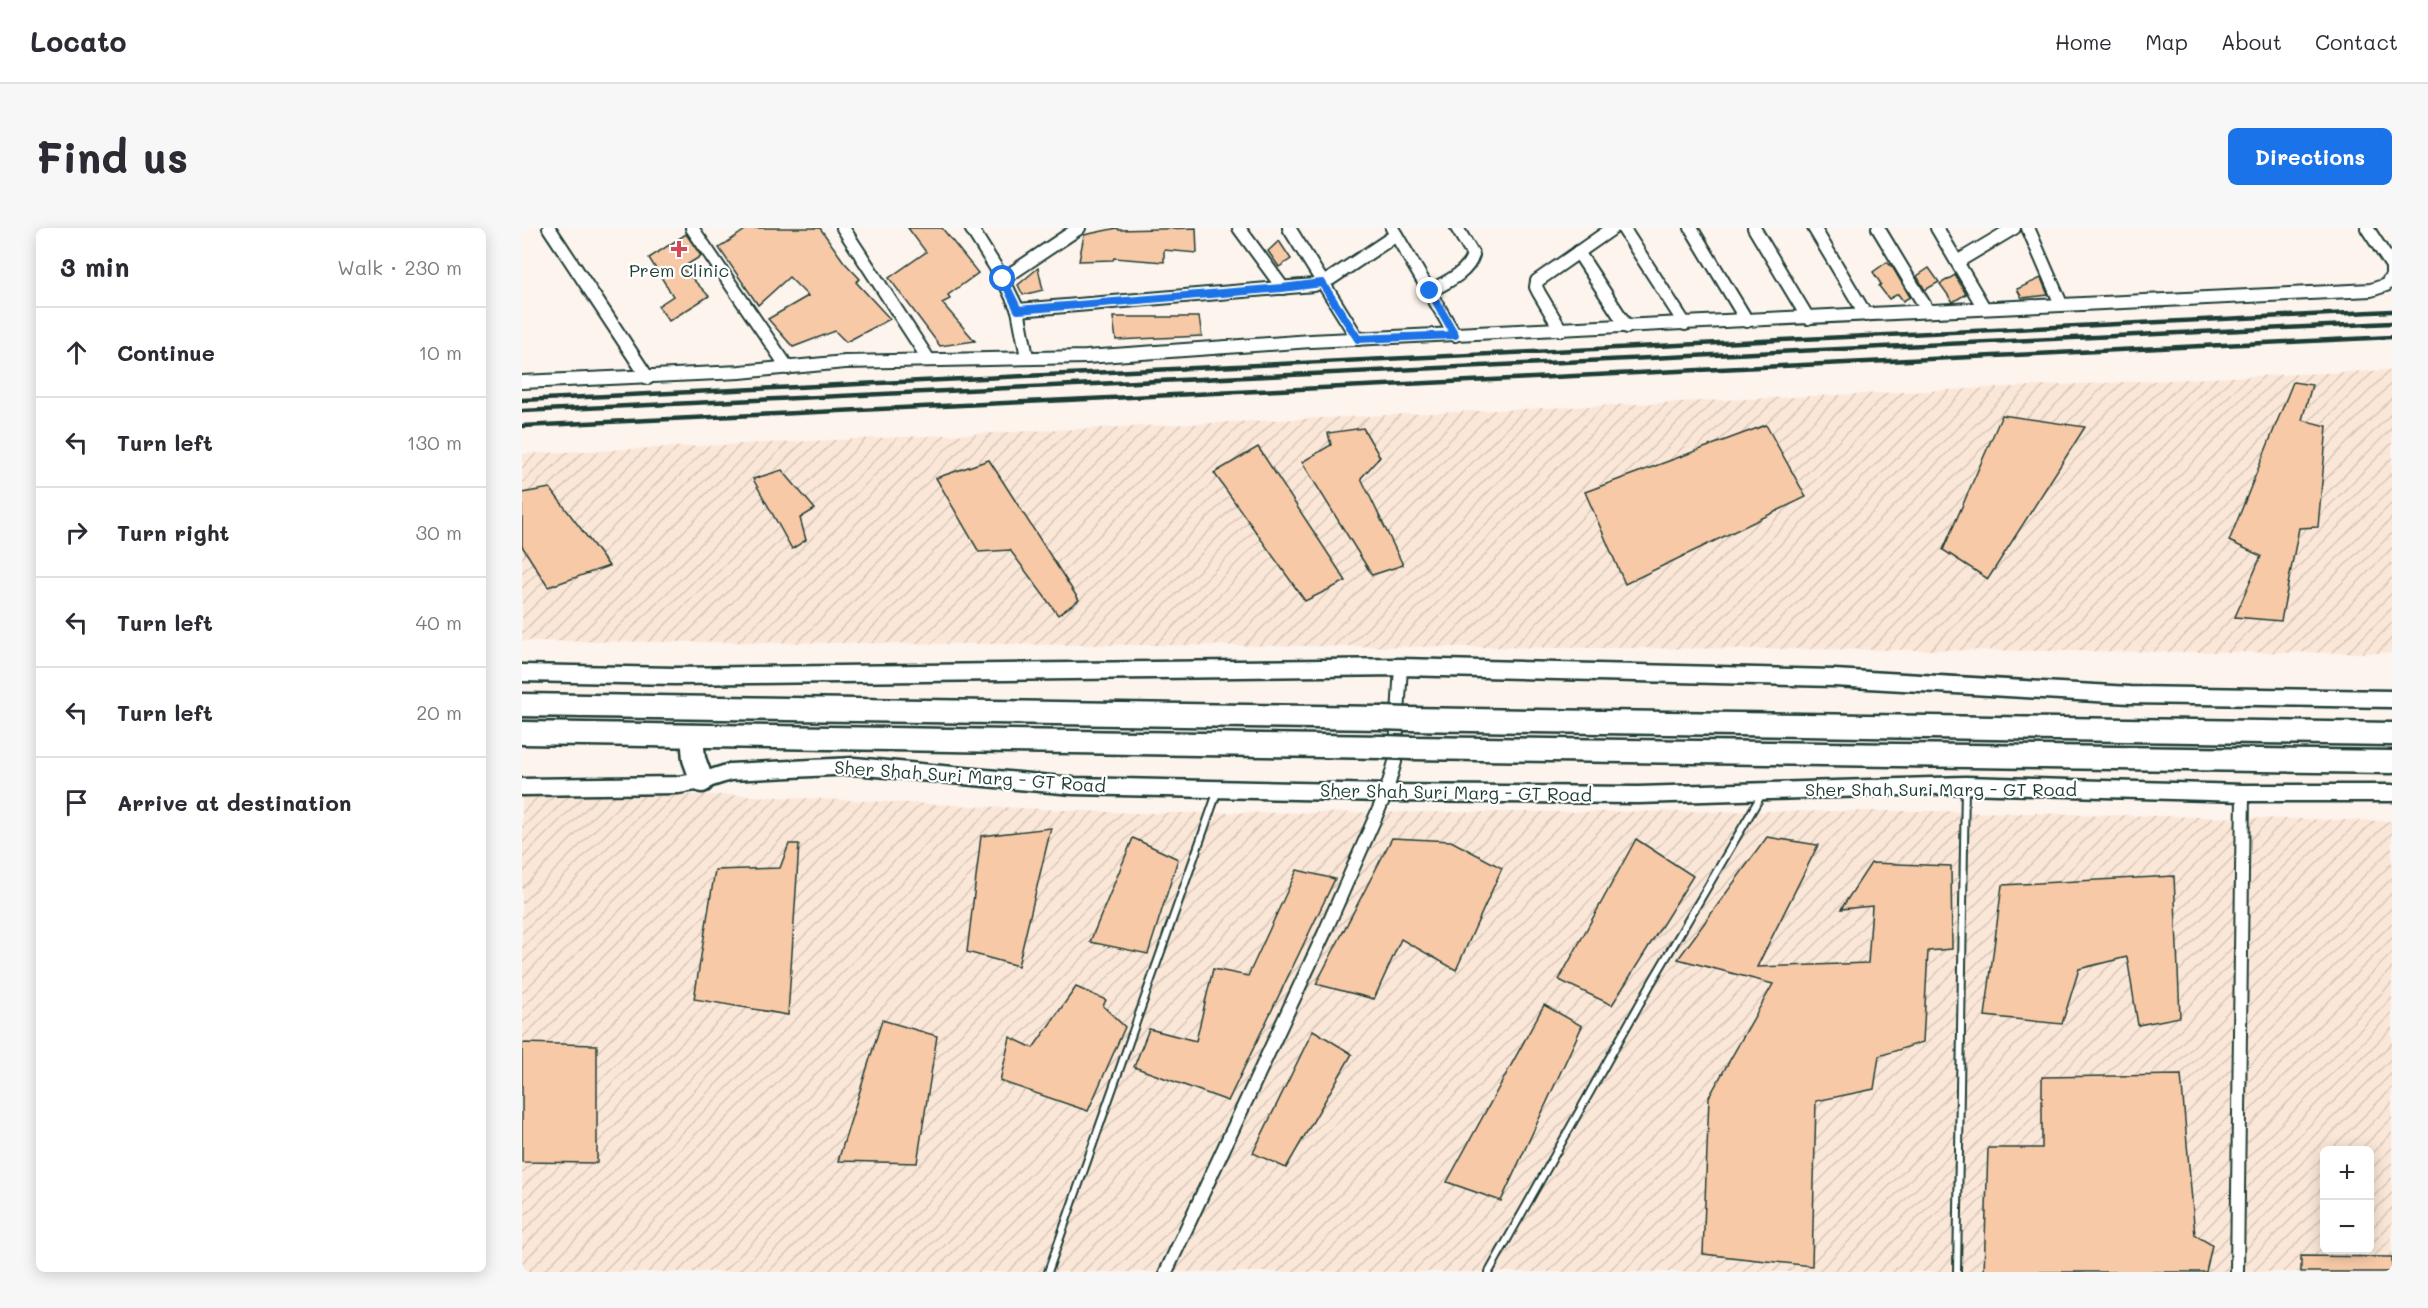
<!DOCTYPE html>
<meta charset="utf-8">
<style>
body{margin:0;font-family:Mali,sans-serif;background:#f7f7f7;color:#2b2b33}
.controls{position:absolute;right:18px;bottom:18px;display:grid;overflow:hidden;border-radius:9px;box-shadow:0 3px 15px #0003}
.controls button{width:54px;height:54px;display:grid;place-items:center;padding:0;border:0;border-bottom:2px solid #e1e1e2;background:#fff;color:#2b2b33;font:30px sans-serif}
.stop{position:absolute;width:18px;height:18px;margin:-14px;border:4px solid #1a73e8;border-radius:50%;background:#fff}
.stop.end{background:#1a73e8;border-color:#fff;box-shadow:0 2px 6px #0008}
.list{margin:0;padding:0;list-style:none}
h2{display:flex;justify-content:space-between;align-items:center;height:78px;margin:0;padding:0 24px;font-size:26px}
h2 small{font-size:20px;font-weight:400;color:#7c7c81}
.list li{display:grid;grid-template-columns:39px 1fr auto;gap:18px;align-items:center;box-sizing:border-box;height:90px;padding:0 24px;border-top:2px solid #e1e1e2}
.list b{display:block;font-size:22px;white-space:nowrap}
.list em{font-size:20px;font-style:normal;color:#7c7c81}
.icon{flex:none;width:33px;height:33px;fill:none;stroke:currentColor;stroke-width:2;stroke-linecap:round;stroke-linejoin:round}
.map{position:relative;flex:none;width:1870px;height:1044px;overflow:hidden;border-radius:9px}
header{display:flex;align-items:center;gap:36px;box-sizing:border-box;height:84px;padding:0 30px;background:#fff;border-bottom:2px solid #e1e1e2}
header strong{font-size:28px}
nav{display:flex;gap:33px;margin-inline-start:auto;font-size:21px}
.intro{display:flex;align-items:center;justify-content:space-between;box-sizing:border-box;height:144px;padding:0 36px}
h1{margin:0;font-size:42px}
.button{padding:15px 27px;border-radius:9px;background:#1a73e8;color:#fff;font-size:21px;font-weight:700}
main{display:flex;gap:36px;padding:0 36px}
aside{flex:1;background:#fff;border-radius:9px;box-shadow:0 3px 15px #0003}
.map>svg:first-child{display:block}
.industrial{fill:url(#industrial-furrows);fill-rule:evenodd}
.building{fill:#f7c9a7;stroke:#1f3d34;stroke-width:1.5}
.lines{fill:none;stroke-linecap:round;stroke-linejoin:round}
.lane-casing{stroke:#1f3d34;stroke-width:10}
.street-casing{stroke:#1f3d34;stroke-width:16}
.secondary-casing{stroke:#1f3d34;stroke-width:21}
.highway-casing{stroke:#1f3d34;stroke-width:27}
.lane{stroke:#fff;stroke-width:6}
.street{stroke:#fff;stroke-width:12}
.secondary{stroke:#fff;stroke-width:16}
.highway{stroke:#fff;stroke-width:22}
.rail{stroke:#1f3d34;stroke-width:4.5}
.highway-bridge-casing{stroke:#1f3d34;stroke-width:27;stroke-linecap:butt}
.highway-bridge{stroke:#fff;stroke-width:22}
.route{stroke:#1a73e8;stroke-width:8}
.poi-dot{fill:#d1495b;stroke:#fff;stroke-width:2}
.labels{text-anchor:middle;stroke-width:4.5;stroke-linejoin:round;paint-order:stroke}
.poi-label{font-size:18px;fill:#1f3d34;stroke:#fff}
.street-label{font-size:18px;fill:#1f3d34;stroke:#fff}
</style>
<header>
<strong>Locato</strong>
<nav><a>Home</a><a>Map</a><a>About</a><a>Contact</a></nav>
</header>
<div class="intro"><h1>Find us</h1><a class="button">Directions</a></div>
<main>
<aside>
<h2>3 min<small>Walk · 230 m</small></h2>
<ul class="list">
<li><svg class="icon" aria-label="ahead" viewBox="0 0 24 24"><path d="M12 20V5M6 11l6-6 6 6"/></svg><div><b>Continue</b></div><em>10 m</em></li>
<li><svg class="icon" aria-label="left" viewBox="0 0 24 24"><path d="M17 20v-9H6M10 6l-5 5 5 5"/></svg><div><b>Turn left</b></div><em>130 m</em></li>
<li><svg class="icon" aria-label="right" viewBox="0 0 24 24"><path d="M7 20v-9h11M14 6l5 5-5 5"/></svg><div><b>Turn right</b></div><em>30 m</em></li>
<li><svg class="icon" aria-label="left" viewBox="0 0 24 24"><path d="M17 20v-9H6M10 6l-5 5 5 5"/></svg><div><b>Turn left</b></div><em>40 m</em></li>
<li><svg class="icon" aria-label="left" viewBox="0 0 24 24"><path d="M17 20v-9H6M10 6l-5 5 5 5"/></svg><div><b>Turn left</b></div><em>20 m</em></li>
<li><svg class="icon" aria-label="arrive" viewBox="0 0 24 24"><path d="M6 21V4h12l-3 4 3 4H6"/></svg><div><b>Arrive at destination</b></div></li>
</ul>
</aside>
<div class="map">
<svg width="1870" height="1044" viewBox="0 0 1870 1044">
<defs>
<pattern id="industrial-furrows" width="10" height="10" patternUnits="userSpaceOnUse" patternTransform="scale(1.5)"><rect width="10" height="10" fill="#fbe7d8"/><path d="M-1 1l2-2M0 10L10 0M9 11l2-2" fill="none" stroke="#d7c7ba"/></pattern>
</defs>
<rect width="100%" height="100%" fill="#fdf4ed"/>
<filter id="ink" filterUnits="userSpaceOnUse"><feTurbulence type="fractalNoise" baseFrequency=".0167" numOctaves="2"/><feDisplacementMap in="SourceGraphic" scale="12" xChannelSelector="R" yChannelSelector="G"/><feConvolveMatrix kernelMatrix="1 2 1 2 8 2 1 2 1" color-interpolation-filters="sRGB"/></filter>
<g filter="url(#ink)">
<g class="industrial">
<path d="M1870 142V425L0 413V226Z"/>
<path d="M0 566 211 567 611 585 1408 583 1870 593V1044H0ZM1802 922H1848V1022H1802Z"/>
</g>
<g class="building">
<path d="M226 0H298L322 34 338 51 334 54 368 91 324 114 313 103 271 119 246 91 286 68 267 49 236 77 197 20Z"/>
<path d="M386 0H420L456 45 426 67 428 71 420 75 453 113 418 118 367 50 404 24Z"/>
<path d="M595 0 597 2 674 0 675 25 642 22V34L592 30 591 32 557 33 562 7Z"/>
<path d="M164 6 179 28 160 40 187 68 147 93 136 78 151 68 127 30Z"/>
<path d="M757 13 769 31 757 39 746 23Z"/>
<path d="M1365 34 1371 40 1388 69 1381 73 1376 66 1367 71 1357 58 1359 56 1351 44Z"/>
<path d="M516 40 521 62 501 67 496 57Z"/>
<path d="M1407 40 1417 54 1403 62 1395 48Z"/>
<path d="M1433 47 1444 66 1431 74 1418 56Z"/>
<path d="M1519 50 1526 67 1500 70 1495 61Z"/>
<path d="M591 89H677L680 108 594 112Z"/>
<path d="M1771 154 1790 157 1780 192 1805 198 1796 299 1777 300 1759 393 1713 389 1739 328 1707 313Z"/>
<path d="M1480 187 1563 199 1466 351 1421 322Z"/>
<path d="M1244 197 1284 269 1103 356 1063 264Z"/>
<path d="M841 200 858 229 839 250 881 337 850 347 780 234 809 217 806 205Z"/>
<path d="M736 219 824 353 783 373 692 245Z"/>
<path d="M467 232 557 372 536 387 488 322 457 324 414 250Z"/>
<path d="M260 242 293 281 278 290 284 312 270 321 231 251Z"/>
<path d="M28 260 87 338 26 359 0 318V265Z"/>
<path d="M529 600 496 738 445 724 459 608Z"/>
<path d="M1245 609 1296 617 1235 739 1346 735 1350 678 1319 681 1349 635 1429 638 1430 721 1406 723 1401 814 1357 828 1352 861 1294 873 1290 1038 1181 1026 1187 869 1251 756 1156 731Z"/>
<path d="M611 610 656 631 626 726 568 714Z"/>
<path d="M870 610 929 613 980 640 934 742 879 711 852 771 794 756Z"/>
<path d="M1114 611 1171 648 1090 777 1037 752Z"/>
<path d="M267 616H277L266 787 172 771 193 642 258 640Z"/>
<path d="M775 642 813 651 706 873 612 839 627 801 674 813 691 741 726 748Z"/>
<path d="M1652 648 1658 789 1616 797 1605 729 1557 741 1540 796 1463 788 1480 657Z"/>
<path d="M554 759 584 772 581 778 603 799 566 883 478 853 488 809 511 820Z"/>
<path d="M1022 777 1060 798 979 973 925 954Z"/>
<path d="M360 792 415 808 395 935 316 933Z"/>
<path d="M791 802 830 826 764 940 731 925Z"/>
<path d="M0 815 75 817V935L0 934Z"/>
<path d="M1659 847 1673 1007 1690 1017 1684 1044H1462L1466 920H1520V849Z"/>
<path d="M1779 1028 1870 1029V1044H1779Z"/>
</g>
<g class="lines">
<defs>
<g id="lane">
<path d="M526 1044 696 562"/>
<path d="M967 1044 1131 752 1240 566"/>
<path d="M1435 1044 1443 558"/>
</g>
<g id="street">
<path d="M27 0 126 150"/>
<path d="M170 0 266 140"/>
<path d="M321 0 407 132"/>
<path d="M449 0 481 51 496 82 505 129"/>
<path d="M717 0 761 60"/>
<path d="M767 0 836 111"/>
<path d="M870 0 933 107"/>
<path d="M1101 0 1163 96"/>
<path d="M1169 0 1225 93"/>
<path d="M1232 0 1286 90"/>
<path d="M1292 0 1344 87"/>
<path d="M1356 0 1406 83"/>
<path d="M1415 0 1462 80"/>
<path d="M1506 0 1539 76"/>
<path d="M1845 0 1870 38V45"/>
<path d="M1056 24 1105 99"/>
<path d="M1435 34 1492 0"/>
<path d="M481 51 557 0"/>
<path d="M908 63C924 54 945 46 951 27L935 0"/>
<path d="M496 82 792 57 808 51 874 7"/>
<path d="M1039 102 1017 65 1014 59 1015 53 1091 0"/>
<path d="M0 154 218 144 323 134 564 129 789 113 1849 62 1864 57 1870 48"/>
<path d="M644 1044 802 706 864 565 873 534 879 439"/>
<path d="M1715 1044 1721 565"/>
</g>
<g id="secondary">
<path d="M0 445 153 448 879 439 1312 450 1608 467 1870 471"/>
<path d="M0 559 156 557 180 553 208 544 332 538 551 558 864 565 1116 567 1443 557 1721 565H1870"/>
</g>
<g id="highway">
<path d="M0 477 859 490"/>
<path d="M887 491 1870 506"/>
<path d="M0 505 861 519"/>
<path d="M170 508 172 531 180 553"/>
<path d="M890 520 1870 534"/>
</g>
</defs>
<use href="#lane" class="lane-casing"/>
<use href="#street" class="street-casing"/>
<use href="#secondary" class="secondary-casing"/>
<use href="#highway" class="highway-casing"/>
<use href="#lane" class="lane"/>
<use href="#street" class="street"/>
<use href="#secondary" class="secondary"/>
<use href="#highway" class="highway"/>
<g class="rail">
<path d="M0 172 1870 83"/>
<path d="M0 183 1870 95"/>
<path d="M0 198 1870 109"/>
</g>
<defs>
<g id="highway-bridge">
<path d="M859 490 887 491"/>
<path d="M861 519 890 520"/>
</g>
</defs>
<use href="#highway-bridge" class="highway-bridge-casing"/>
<use href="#highway-bridge" class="highway-bridge"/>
</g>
</g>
<g class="lines" filter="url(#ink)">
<path class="route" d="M481 51 496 82 760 60 800 55 836 111 933 107 908 63"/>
</g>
<path class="poi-dot" d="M154 12h6v6h6v6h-6v6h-6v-6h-6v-6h6z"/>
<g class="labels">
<g class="poi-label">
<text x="157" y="49">Prem Clinic</text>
</g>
<g class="street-label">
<text transform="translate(448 549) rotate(4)" y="6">Sher Shah Suri Marg - GT Road</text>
<text x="1419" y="568">Sher Shah Suri Marg - GT Road</text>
<text transform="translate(934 565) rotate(1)" y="6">Sher Shah Suri Marg - GT Road</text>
</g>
</g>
</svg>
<div class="controls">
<button>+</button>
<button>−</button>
</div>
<div class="stop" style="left:481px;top:51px"></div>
<div class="stop end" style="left:908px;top:63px"></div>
</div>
</main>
